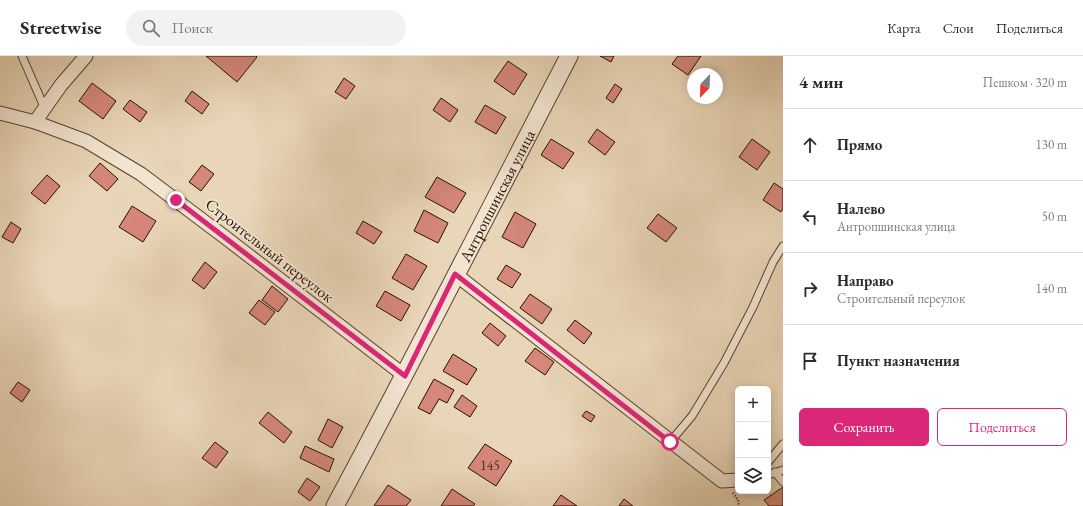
<!DOCTYPE html>
<html lang="ru">
<meta charset="utf-8">
<style>
body{margin:0;font-family:"EB Garamond",serif;background:#f2f2f3;color:#2b2b33}
.controls{position:absolute;right:12px;bottom:12px;display:grid;overflow:hidden;border-radius:6px;box-shadow:0 2px 10px #0003}
.controls button{width:36px;height:36px;display:grid;place-items:center;padding:0;border:0;border-bottom:1px solid #e1e1e2;background:#fff;color:#2b2b33;font:20px sans-serif}
.compass{position:absolute;left:687px;top:12px;width:36px;height:36px;border-radius:50%;background:#fff;box-shadow:0 2px 10px #0003;rotate:203deg}
.stop{position:absolute;width:12px;height:12px;margin:-9px;border:3px solid #db2777;border-radius:50%;background:#fff}
.stop.end{background:#db2777;border-color:#fff;box-shadow:0 1px 4px #0008}
.list{margin:0;padding:0;list-style:none}
h2{display:flex;justify-content:space-between;align-items:center;height:52px;margin:0;padding:0 16px;font-size:17px}
h2 small{font-size:13px;font-weight:400;color:#7c7c81}
.list li{display:grid;grid-template-columns:26px 1fr auto;gap:12px;align-items:center;box-sizing:border-box;height:72px;padding:0 16px;border-top:1px solid #e1e1e2}
.list b{display:block;font-size:15px;white-space:nowrap}
.list p{margin:0;font-size:13px;white-space:nowrap;color:#7c7c81}
.list em{font-size:13px;font-style:normal;color:#7c7c81}
.actions{display:flex;gap:8px;padding:12px 16px}
.actions a{flex:1;padding:9px 0;border:1px solid #db2777;border-radius:6px;text-align:center;font-size:14px;color:#db2777}
.actions .main{background:#db2777;color:#fff}
.icon{flex:none;width:22px;height:22px;fill:none;stroke:currentColor;stroke-width:2;stroke-linecap:round;stroke-linejoin:round}
.map{position:relative;flex:none;width:783px;height:450px;overflow:hidden}
header{display:flex;align-items:center;gap:24px;box-sizing:border-box;height:56px;padding:0 20px;background:#fff;border-bottom:1px solid #e1e1e2}
header strong{font-size:19px}
nav{display:flex;gap:22px;margin-inline-start:auto;font-size:14px}
.search{width:280px;height:36px;background:#f2f2f3;display:flex;align-items:center;gap:10px;box-sizing:border-box;padding:0 14px;border-radius:22px;color:#7c7c81;font-size:15px}
main{display:flex}
aside{flex:1;background:#fff}
.map>svg:first-child{display:block}
.building{fill:#d58779;stroke:#261003}
.lines{fill:none;stroke-linecap:round;stroke-linejoin:round}
.service-casing{stroke:#574130;stroke-width:9}
.minor-casing{stroke:#574130;stroke-width:15}
.tertiary-casing{stroke:#574130;stroke-width:19}
.path{stroke:#261003;stroke-width:2.5;stroke-dasharray:1 2;stroke-linecap:butt}
.service{stroke:#f1e4d0;stroke-width:7}
.minor{stroke:#f1e4d0;stroke-width:13}
.tertiary{stroke:#f1e4d0;stroke-width:17}
.route{stroke:#db2777;stroke-width:5}
.labels{text-anchor:middle;stroke-width:3.5;stroke-linejoin:round;paint-order:stroke}
.number-label{font-size:14px;fill:#522e20}
.street-label{font-size:16px;fill:#261003;stroke:#f1e4d0}
</style>
<header>
<strong>Streetwise</strong>
<div class="search"><svg class="icon" aria-label="search" viewBox="0 0 24 24"><circle cx="10" cy="10" r="6"/><path d="M15 15l6 6"/></svg>Поиск</div>
<nav><a>Карта</a><a>Слои</a><a>Поделиться</a></nav>
</header>
<main>
<div class="map">
<svg width="783" height="450" viewBox="0 0 783 450">
<rect width="100%" height="100%" fill="#e9d5b7"/>
<filter id="stains"><feTurbulence type="fractalNoise" baseFrequency=".005" numOctaves="4"/><feColorMatrix values="0 0 0 0 .2 0 0 0 0 .09 0 0 0 0 .02 0 0 0 .5 -.17"/></filter>
<radialGradient id="worn" r=".72"><stop offset=".6" stop-color="#630" stop-opacity="0"/><stop offset="1" stop-color="#630" stop-opacity=".3"/></radialGradient>
<g class="building">
<path d="M206 0H256L257 1 237 26Z"/>
<path d="M600 0H614L611 6Z"/>
<path d="M678 0H701L688 19 672 8Z"/>
<path d="M508 5 527 18 514 39 494 25Z"/>
<path d="M344 22 355 30 346 43 335 36Z"/>
<path d="M92 27 116 45 103 63 79 45Z"/>
<path d="M615 28 622 33 613 47 606 42Z"/>
<path d="M192 35 209 48 202 58 185 45Z"/>
<path d="M441 42 458 54 450 66 433 54Z"/>
<path d="M130 44 147 56 140 66 123 53Z"/>
<path d="M485 49 506 61 496 78 475 66Z"/>
<path d="M597 73 615 86 605 99 588 86Z"/>
<path d="M551 83 574 97 563 113 541 99Z"/>
<path d="M752 83 770 96 757 114 739 101Z"/>
<path d="M100 107 118 123 107 135 89 120Z"/>
<path d="M202 109 214 118 201 135 189 126Z"/>
<path d="M47 119 60 130 45 148 31 137Z"/>
<path d="M437 121 466 137 454 157 425 141Z"/>
<path d="M774 127 783 133V153L781 156 763 144Z"/>
<path d="M132 150 156 165 143 186 119 171Z"/>
<path d="M424 154 448 167 438 187 414 175Z"/>
<path d="M515 156 536 168 523 192 502 181Z"/>
<path d="M658 158 677 172 666 186 647 172Z"/>
<path d="M363 165 382 176 374 188 356 177Z"/>
<path d="M11 166 21 173 13 187 2 181Z"/>
<path d="M406 198 427 210 413 234 392 222Z"/>
<path d="M205 206 217 216 204 233 192 224Z"/>
<path d="M506 209 521 218 512 232 497 223Z"/>
<path d="M272 230 288 243 278 256 262 244Z"/>
<path d="M385 235 410 249 401 265 376 250Z"/>
<path d="M530 238 552 253 542 268 520 252Z"/>
<path d="M259 244 275 256 265 269 249 257Z"/>
<path d="M575 264 592 277 584 288 567 274Z"/>
<path d="M490 267 506 280 498 290 482 277Z"/>
<path d="M535 292 554 306 545 319 525 305Z"/>
<path d="M453 298 477 313 467 329 443 315Z"/>
<path d="M434 323 454 334 447 347 439 343 430 358 418 352Z"/>
<path d="M18 326 30 334 22 346 10 337Z"/>
<path d="M462 339 477 350 470 361 454 351Z"/>
<path d="M586 355 595 360 591 366 582 360Z"/>
<path d="M268 356 292 376 284 387 259 367Z"/>
<path d="M328 363 343 371 332 392 318 384Z"/>
<path d="M215 386 228 396 216 412 202 402Z"/>
<path d="M485 388 512 405 496 430 468 412Z"/>
<path d="M305 390 334 403 329 416 300 402Z"/>
<path d="M307 422 320 431 310 445 298 436Z"/>
<path d="M388 429 411 444 406 450H374Z"/>
<path d="M783 431V450H769L764 444Z"/>
<path d="M452 433 475 448 473 450H441Z"/>
<path d="M561 439 577 450H553Z"/>
<path d="M624 443 633 450H619Z"/>
</g>
<g class="lines">
<defs>
<g id="service">
<path d="M22 0 45 53"/>
<path d="M670 386 692 360 724 307 753 251 773 206 783 190"/>
<path d="M768 406 783 388"/>
<path d="M775 416 783 426"/>
<path d="M768 419 783 414"/>
</g>
<g id="minor">
<path d="M0 57 35 66 86 85 141 118 226 182 405 320"/>
<path d="M35 66 61 29 86 0"/>
<path d="M455 218 722 425 738 424"/>
</g>
<g id="tertiary">
<path id="s1" d="M335 450C415 301 491 150 569 0"/>
</g>
</defs>
<use href="#service" class="service-casing"/>
<use href="#minor" class="minor-casing"/>
<use href="#tertiary" class="tertiary-casing"/>
<path class="path" d="M733 437 738 444 739 450"/>
<use href="#service" class="service"/>
<use href="#minor" class="minor"/>
<use href="#tertiary" class="tertiary"/>
</g>
<g class="lines">
<path class="route" d="M176 144 405 320 455 218 670 386"/>
</g>
<g class="labels">
<g class="number-label">
<text x="490" y="414">145</text>
</g>
<g class="street-label">
<text dy="6" stroke="none"><textPath href="#s1" startOffset="350">Антропшинская улица</textPath></text>
<text transform="translate(270 194) rotate(38)" y="6">Строительный переулок</text>
</g>
</g>
<rect width="100%" height="100%" filter="url(#stains)"/>
<rect width="100%" height="100%" fill="url(#worn)"/>
</svg>
<div class="controls">
<button>+</button>
<button>−</button>
<button><svg class="icon" aria-label="layers" viewBox="0 0 24 24"><path d="M12 4l9 5-9 5-9-5zM3 14l9 5 9-5"/></svg></button>
</div>
<svg class="compass" viewBox="-18 -18 36 36"><path d="M0-13l5 13h-10z" fill="#e53935"/><path d="M0 13l5-13h-10z" fill="#7c7c81"/></svg>
<div class="stop" style="left:670px;top:386px"></div>
<div class="stop end" style="left:176px;top:144px"></div>
</div>
<aside>
<h2>4 мин<small>Пешком · 320 m</small></h2>
<ul class="list">
<li><svg class="icon" aria-label="ahead" viewBox="0 0 24 24"><path d="M12 20V5M6 11l6-6 6 6"/></svg><div><b>Прямо</b></div><em>130 m</em></li>
<li><svg class="icon" aria-label="left" viewBox="0 0 24 24"><path d="M17 20v-9H6M10 6l-5 5 5 5"/></svg><div><b>Налево</b><p>Антропшинская улица</p></div><em>50 m</em></li>
<li><svg class="icon" aria-label="right" viewBox="0 0 24 24"><path d="M7 20v-9h11M14 6l5 5-5 5"/></svg><div><b>Направо</b><p>Строительный переулок</p></div><em>140 m</em></li>
<li><svg class="icon" aria-label="arrive" viewBox="0 0 24 24"><path d="M6 21V4h12l-3 4 3 4H6"/></svg><div><b>Пункт назначения</b></div></li>
</ul>
<div class="actions"><a class="main">Сохранить</a><a>Поделиться</a></div>
</aside>
</main>
